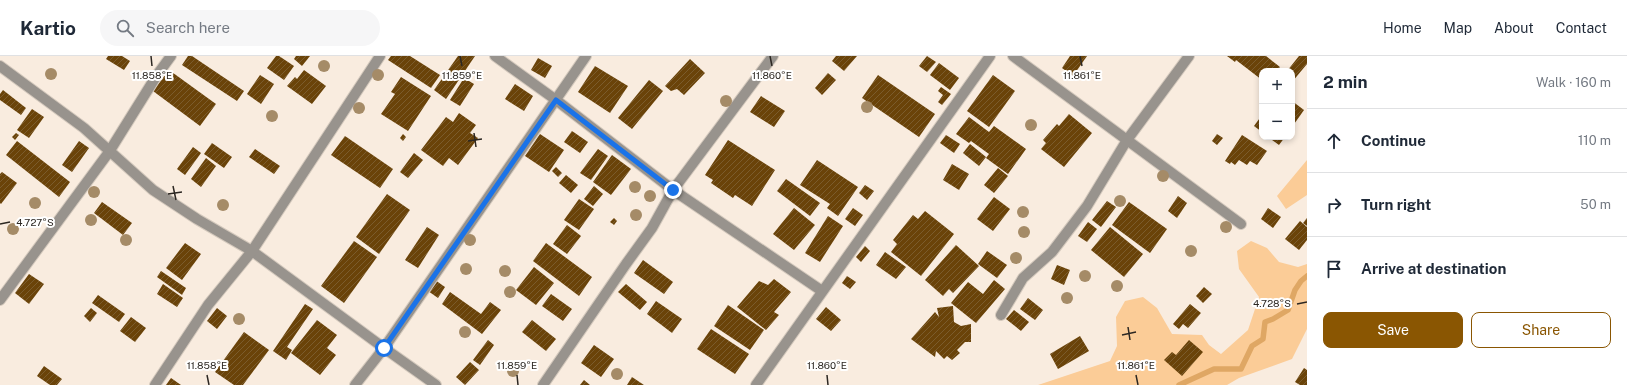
<!DOCTYPE html>
<meta charset="utf-8">
<style>
body{margin:0;font-family:"Public Sans",sans-serif;background:#f6f6f7;color:#1f2937}
.controls{position:absolute;right:12px;top:12px;display:grid;overflow:hidden;border-radius:8px;box-shadow:0 2px 6px #0003}
.controls button{width:36px;height:36px;display:grid;place-items:center;padding:0;border:0;border-bottom:1px solid #e0e1e3;background:#fff;color:#1f2937;font:20px sans-serif}
.stop{position:absolute;width:12px;height:12px;margin:-9px;border:3px solid #1a73e8;border-radius:50%;background:#fff}
.stop.end{background:#1a73e8;border-color:#fff;box-shadow:0 1px 4px #0008}
.list{margin:0;padding:0;list-style:none}
h2{display:flex;justify-content:space-between;align-items:center;height:52px;margin:0;padding:0 16px;font-size:17px}
h2 small{font-size:13px;font-weight:400;color:#747a83}
.list li{display:grid;grid-template-columns:26px 1fr auto;gap:12px;align-items:center;box-sizing:border-box;height:64px;padding:0 16px;border-top:1px solid #e0e1e3}
.list b{display:block;font-size:15px;white-space:nowrap}
.list em{font-size:13px;font-style:normal;color:#747a83}
.actions{display:flex;gap:8px;padding:12px 16px}
.actions a{flex:1;padding:9px 0;border:1px solid #8a5602;border-radius:8px;text-align:center;font-size:14px;color:#8a5602}
.actions .main{background:#8a5602;color:#fff}
.icon{flex:none;width:22px;height:22px;fill:none;stroke:currentColor;stroke-width:2;stroke-linecap:round;stroke-linejoin:round}
.map{position:relative;flex:none;width:1307px;height:329px;overflow:hidden}
header{display:flex;align-items:center;gap:24px;box-sizing:border-box;height:56px;padding:0 20px;background:#fff;border-bottom:1px solid #e0e1e3}
header strong{font-size:19px}
nav{display:flex;gap:22px;margin-inline-start:auto;font-size:14px}
.search{width:280px;height:36px;background:#f6f6f7;display:flex;align-items:center;gap:10px;box-sizing:border-box;padding:0 14px;border-radius:22px;color:#747a83;font-size:15px}
main{display:flex}
aside{flex:1;background:#fff}
.map>svg:first-child{display:block}
.green{fill:#fbcc97}
.lines{fill:none;stroke-linecap:round;stroke-linejoin:round}
.stream{stroke:#dfa764;stroke-width:5.5}
.building{fill:url(#building-hatch)}
.minor-casing{stroke:#d4c9bd;stroke-width:12}
.minor{stroke:#98938d;stroke-width:10}
.tree{fill:#a58b67}
.route{stroke:#1a73e8;stroke-width:5}
.ticks{fill:none;stroke:#2c2722;stroke-width:1.5}
.ticks-label{font-size:10px;text-anchor:middle;fill:#2c2722;stroke:#fff;stroke-width:4;stroke-linejoin:round;paint-order:stroke}
</style>
<header>
<strong>Kartio</strong>
<div class="search"><svg class="icon" aria-label="search" viewBox="0 0 24 24"><circle cx="10" cy="10" r="6"/><path d="M15 15l6 6"/></svg>Search here</div>
<nav><a>Home</a><a>Map</a><a>About</a><a>Contact</a></nav>
</header>
<main>
<div class="map">
<svg width="1307" height="329" viewBox="0 0 1307 329">
<defs>
<pattern id="building-hatch" width="6" height="6" patternUnits="userSpaceOnUse"><rect width="6" height="6" fill="#6a4309"/><path d="M-1 1l2-2M0 6l6-6M5 7l2-2" fill="none" stroke="#7b5c2d"/></pattern>
</defs>
<rect width="100%" height="100%" fill="#f9ecdf"/>
<g class="green">
<path d="M1307 104V139L1286 153 1277 140Z"/>
<path d="M1251 185 1267 192 1279 206 1298 211 1307 208V273L1292 303 1239 322 1227 329H1038L1110 305 1117 290 1116 261 1125 245 1143 241 1157 252 1172 278 1202 279 1209 289 1221 298 1248 274 1259 241 1239 213 1237 195Z"/>
</g>
<g class="lines">
<path class="stream" d="M1179 329 1214 313H1241L1252 290 1263 283 1265 266 1273 263 1288 254 1295 234 1301 225 1307 220"/>
</g>
<g class="building">
<path d="M108 0H122L130 5 124 14 106 3Z"/>
<path d="M188 0H192L244 35 237 45 182 9Z"/>
<path d="M276 0H279L294 10 284 24 267 12Z"/>
<path d="M296 0H310L302 10 294 3Z"/>
<path d="M391 0H410L440 19 431 32 388 4Z"/>
<path d="M458 0H475L446 43 434 34Z"/>
<path d="M836 0H857L844 15 832 5Z"/>
<path d="M927 0 936 6 927 16 919 10Z"/>
<path d="M1070 0H1087L1073 20 1062 12Z"/>
<path d="M1227 0H1266L1280 11 1276 15H1262V24L1236 4 1235 6Z"/>
<path d="M1299 0H1307V8L1292 26V15H1287Z"/>
<path d="M538 2 552 10 545 22 531 14Z"/>
<path d="M690 3 705 17 684 39 677 33 671 35 665 30Z"/>
<path d="M939 7 959 22 950 34 930 19Z"/>
<path d="M595 10 628 30 610 57 578 36Z"/>
<path d="M169 14 216 48 200 70 153 35Z"/>
<path d="M304 14 326 30 312 48 287 30 295 21 297 23Z"/>
<path d="M828 17 836 24 822 39 815 32Z"/>
<path d="M260 19 274 28 261 48 247 38Z"/>
<path d="M878 19 935 58 919 81 862 42Z"/>
<path d="M993 19 1015 35 989 71 967 55Z"/>
<path d="M401 21 431 40 408 75 381 58 395 38 391 36Z"/>
<path d="M464 22 474 28 460 50 450 44Z"/>
<path d="M649 24 663 35 632 73 618 62Z"/>
<path d="M515 28 533 40 524 55 505 43Z"/>
<path d="M941 31 951 38 942 49 938 46 943 39 938 35Z"/>
<path d="M3 34 26 52 21 59 0 44V38Z"/>
<path d="M761 40 785 55 774 71 750 56Z"/>
<path d="M1292 45 1304 54 1292 71Z"/>
<path d="M32 53 44 61 29 82 17 74Z"/>
<path d="M459 57 476 69 470 77 478 82 458 109 449 102 443 110 421 94 446 61 453 66Z"/>
<path d="M1069 58 1092 77 1064 111 1041 93 1046 87 1043 84 1057 68 1059 70Z"/>
<path d="M1262 59V76L1254 70Z"/>
<path d="M969 61 989 76 994 70 1026 93 1008 118 986 102 989 98 971 85 969 87 956 78Z"/>
<path d="M572 75 588 86 580 97 564 86Z"/>
<path d="M16 77 19 79 15 84 12 81Z"/>
<path d="M403 78 406 81 403 85 400 82Z"/>
<path d="M540 78 564 94 549 116 525 100Z"/>
<path d="M1217 78 1223 82 1217 89 1212 85Z"/>
<path d="M946 79 960 88 954 97 940 87Z"/>
<path d="M1242 79 1267 95 1257 109 1250 105 1247 109 1239 104 1235 109 1231 106 1230 108 1225 105Z"/>
<path d="M345 80 393 113 380 132 331 99Z"/>
<path d="M1268 81H1285L1279 89Z"/>
<path d="M728 84 775 114 752 150 735 139 733 142 711 127 713 124 705 119Z"/>
<path d="M17 85 70 126 59 141 6 99Z"/>
<path d="M79 85 89 92 72 116 62 109Z"/>
<path d="M212 87 232 101 224 112 204 98Z"/>
<path d="M970 88 986 101 979 110 963 97Z"/>
<path d="M193 91 201 97 185 119 177 113Z"/>
<path d="M255 93 280 110 274 118 249 101Z"/>
<path d="M598 93 608 100 591 124 580 117Z"/>
<path d="M414 97 423 104 408 122 400 116Z"/>
<path d="M612 99 631 113 611 139 593 126Z"/>
<path d="M206 102 216 110 201 131 191 123Z"/>
<path d="M817 104 858 131 838 160 827 152 830 148 800 129Z"/>
<path d="M952 108 969 118 959 134 943 124Z"/>
<path d="M556 111 562 117 558 121 552 115Z"/>
<path d="M998 112 1008 120 994 137 984 129Z"/>
<path d="M2 116 17 127 1 148 0 147V118Z"/>
<path d="M566 119 578 129 571 137 559 127Z"/>
<path d="M786 123 820 147 810 160 777 135Z"/>
<path d="M865 129 874 135 867 144 859 137Z"/>
<path d="M594 130 603 138 593 150 584 143Z"/>
<path d="M387 138 410 154 379 198 356 181Z"/>
<path d="M1178 140 1187 147 1177 162 1168 155Z"/>
<path d="M994 141 1010 153 993 175 977 163Z"/>
<path d="M579 143 594 153 579 174 564 164Z"/>
<path d="M1107 145 1116 151 1101 171 1092 164Z"/>
<path d="M102 146 132 167 123 179 94 157Z"/>
<path d="M1129 146 1167 173 1150 197 1112 169Z"/>
<path d="M794 152 815 169 794 194 773 178Z"/>
<path d="M853 152 863 159 855 170 845 163Z"/>
<path d="M1268 152 1281 161 1273 172 1261 163Z"/>
<path d="M925 155 954 178 921 220 891 196 897 188 893 184 913 159 918 163Z"/>
<path d="M828 160 843 170 820 206 805 197Z"/>
<path d="M614 162 617 165 614 169 610 166Z"/>
<path d="M1307 162V170L1303 167Z"/>
<path d="M1300 165 1307 171V184L1299 194 1285 183Z"/>
<path d="M1088 166 1097 173 1087 186 1078 180Z"/>
<path d="M567 169 581 180 567 198 553 188Z"/>
<path d="M427 171 439 179 418 212 405 204Z"/>
<path d="M1110 171 1143 198 1124 221 1091 194Z"/>
<path d="M354 185 377 201 344 247 321 230Z"/>
<path d="M185 187 201 198 182 224 166 212Z"/>
<path d="M546 187 592 221 579 240 533 205Z"/>
<path d="M956 189 979 210 953 237 949 233 943 240 925 224Z"/>
<path d="M865 190 870 195 861 206 856 201Z"/>
<path d="M987 195 1007 209 997 222 978 208Z"/>
<path d="M885 196 906 211 896 223 876 209Z"/>
<path d="M643 204 673 226 664 238 634 217Z"/>
<path d="M1057 209 1070 214 1064 229 1051 223Z"/>
<path d="M534 211 554 227 536 249 516 234Z"/>
<path d="M161 215 186 232 182 239 157 221Z"/>
<path d="M29 218 44 228 29 248 15 237Z"/>
<path d="M847 220 856 226 850 233 842 227Z"/>
<path d="M774 223 791 236 774 256 779 259 766 274 737 251 759 225 768 229Z"/>
<path d="M435 224 445 231 438 242 428 235Z"/>
<path d="M994 224 1005 233 976 267 951 247 968 226 983 238Z"/>
<path d="M163 228 183 242 177 251 157 238Z"/>
<path d="M626 228 647 246 640 254 618 236Z"/>
<path d="M1204 231 1212 238 1203 247 1196 240Z"/>
<path d="M450 236 481 258 490 246 501 254 482 278 442 248Z"/>
<path d="M551 238 572 253 563 265 542 250Z"/>
<path d="M98 239 125 258 119 266 92 247Z"/>
<path d="M1028 242 1043 254 1035 264 1020 253Z"/>
<path d="M656 245 682 263 672 277 647 258Z"/>
<path d="M305 248 313 253 287 291 292 294 286 304 273 295Z"/>
<path d="M1190 248 1201 257 1188 272 1183 268 1179 273 1173 268Z"/>
<path d="M728 249 764 274 750 294 714 270Z"/>
<path d="M953 250 954 266 961 270 971 268V286H965L957 294 960 297 952 304 947 300 944 303 936 295 935 301 911 283 935 256 939 261 937 252Z"/>
<path d="M826 251 841 264 831 275 816 263Z"/>
<path d="M91 252 97 257 90 266 84 260Z"/>
<path d="M217 252 227 260 217 273 207 265Z"/>
<path d="M1014 254 1029 266 1021 275 1006 263Z"/>
<path d="M131 261 146 272 135 286 120 275Z"/>
<path d="M317 264 337 279 327 292 336 299 320 319 291 297Z"/>
<path d="M532 264 556 283 546 295 522 276Z"/>
<path d="M711 273 749 298 735 318 697 293Z"/>
<path d="M244 276 269 294 243 329H234L215 316Z"/>
<path d="M1080 280 1089 295 1058 313 1050 298Z"/>
<path d="M488 284 494 289 480 309 473 304Z"/>
<path d="M1189 284 1203 296 1182 320 1164 304 1172 296 1176 299Z"/>
<path d="M594 289 614 303 601 321 581 307Z"/>
<path d="M470 306 479 314 465 329 456 321Z"/>
<path d="M44 310 62 323 57 329H50L37 320Z"/>
<path d="M1304 312 1307 314V329H1300L1295 326Z"/>
<path d="M632 321 644 329H627Z"/>
<path d="M171 322 181 329H166Z"/>
<path d="M584 324 590 329H580Z"/>
</g>
<g class="lines">
<defs>
<g id="minor">
<path d="M495 0 556 44 673 134 822 235"/>
<path d="M1013 0 1241 168"/>
<path d="M0 10 84 72 153 134 197 163 252 195 384 292 436 329"/>
<path d="M0 244 109 96 157 19 171 0"/>
<path d="M1001 259 1023 222 1052 196 1087 150 1127 84 1189 0"/>
<path d="M155 329 208 249 252 195 380 0"/>
<path d="M355 329 384 292 586 0"/>
<path d="M543 329 626 208 652 172 673 134 773 0"/>
<path d="M756 329 990 0"/>
</g>
</defs>
<use href="#minor" class="minor-casing"/>
<use href="#minor" class="minor"/>
</g>
<g class="tree">
<circle cx="324" cy="10" r="6"/>
<circle cx="51" cy="18" r="6"/>
<circle cx="378" cy="19" r="6"/>
<circle cx="726" cy="45" r="6"/>
<circle cx="867" cy="51" r="6"/>
<circle cx="359" cy="52" r="6"/>
<circle cx="272" cy="60" r="6"/>
<circle cx="1031" cy="69" r="6"/>
<circle cx="1163" cy="120" r="6"/>
<circle cx="635" cy="131" r="6"/>
<circle cx="94" cy="136" r="6"/>
<circle cx="650" cy="140" r="6"/>
<circle cx="1120" cy="145" r="6"/>
<circle cx="35" cy="147" r="6"/>
<circle cx="223" cy="149" r="6"/>
<circle cx="1023" cy="156" r="6"/>
<circle cx="636" cy="159" r="6"/>
<circle cx="91" cy="164" r="6"/>
<circle cx="1226" cy="171" r="6"/>
<circle cx="13" cy="173" r="6"/>
<circle cx="1024" cy="176" r="6"/>
<circle cx="126" cy="184" r="6"/>
<circle cx="470" cy="184" r="6"/>
<circle cx="1191" cy="195" r="6"/>
<circle cx="1016" cy="202" r="6"/>
<circle cx="466" cy="213" r="6"/>
<circle cx="505" cy="215" r="6"/>
<circle cx="1085" cy="220" r="6"/>
<circle cx="1117" cy="230" r="6"/>
<circle cx="510" cy="236" r="6"/>
<circle cx="1067" cy="242" r="6"/>
<circle cx="239" cy="263" r="6"/>
<circle cx="465" cy="276" r="6"/>
<circle cx="513" cy="315" r="6"/>
<circle cx="617" cy="318" r="6"/>
</g>
<g class="lines">
<path class="route" d="M384 292 556 44 673 134"/>
</g>
<path class="ticks" d="M151 0 152 10M460 0 462 10M770 0 772 10M1080 0 1082 10M474 77 476 91M468 85 482 83M173 130 176 144M168 138 182 136M0 168 10 166M1297 248 1307 246M1128 271 1130 284M1122 279 1136 276M207 319 209 329M517 319 518 329M827 319 828 329M1136 319 1138 329"/>
<g class="ticks-label">
<text x="152" y="23">11.858°E</text>
<text x="462" y="23">11.859°E</text>
<text x="772" y="23">11.860°E</text>
<text x="1082" y="23">11.861°E</text>
<text x="35" y="170">4.727°S</text>
<text x="1272" y="251">4.728°S</text>
<text x="207" y="313">11.858°E</text>
<text x="517" y="313">11.859°E</text>
<text x="827" y="313">11.860°E</text>
<text x="1136" y="313">11.861°E</text>
</g>
</svg>
<div class="controls">
<button>+</button>
<button>−</button>
</div>
<div class="stop" style="left:384px;top:292px"></div>
<div class="stop end" style="left:673px;top:134px"></div>
</div>
<aside>
<h2>2 min<small>Walk · 160 m</small></h2>
<ul class="list">
<li><svg class="icon" aria-label="ahead" viewBox="0 0 24 24"><path d="M12 20V5M6 11l6-6 6 6"/></svg><div><b>Continue</b></div><em>110 m</em></li>
<li><svg class="icon" aria-label="right" viewBox="0 0 24 24"><path d="M7 20v-9h11M14 6l5 5-5 5"/></svg><div><b>Turn right</b></div><em>50 m</em></li>
<li><svg class="icon" aria-label="arrive" viewBox="0 0 24 24"><path d="M6 21V4h12l-3 4 3 4H6"/></svg><div><b>Arrive at destination</b></div></li>
</ul>
<div class="actions"><a class="main">Save</a><a>Share</a></div>
</aside>
</main>
